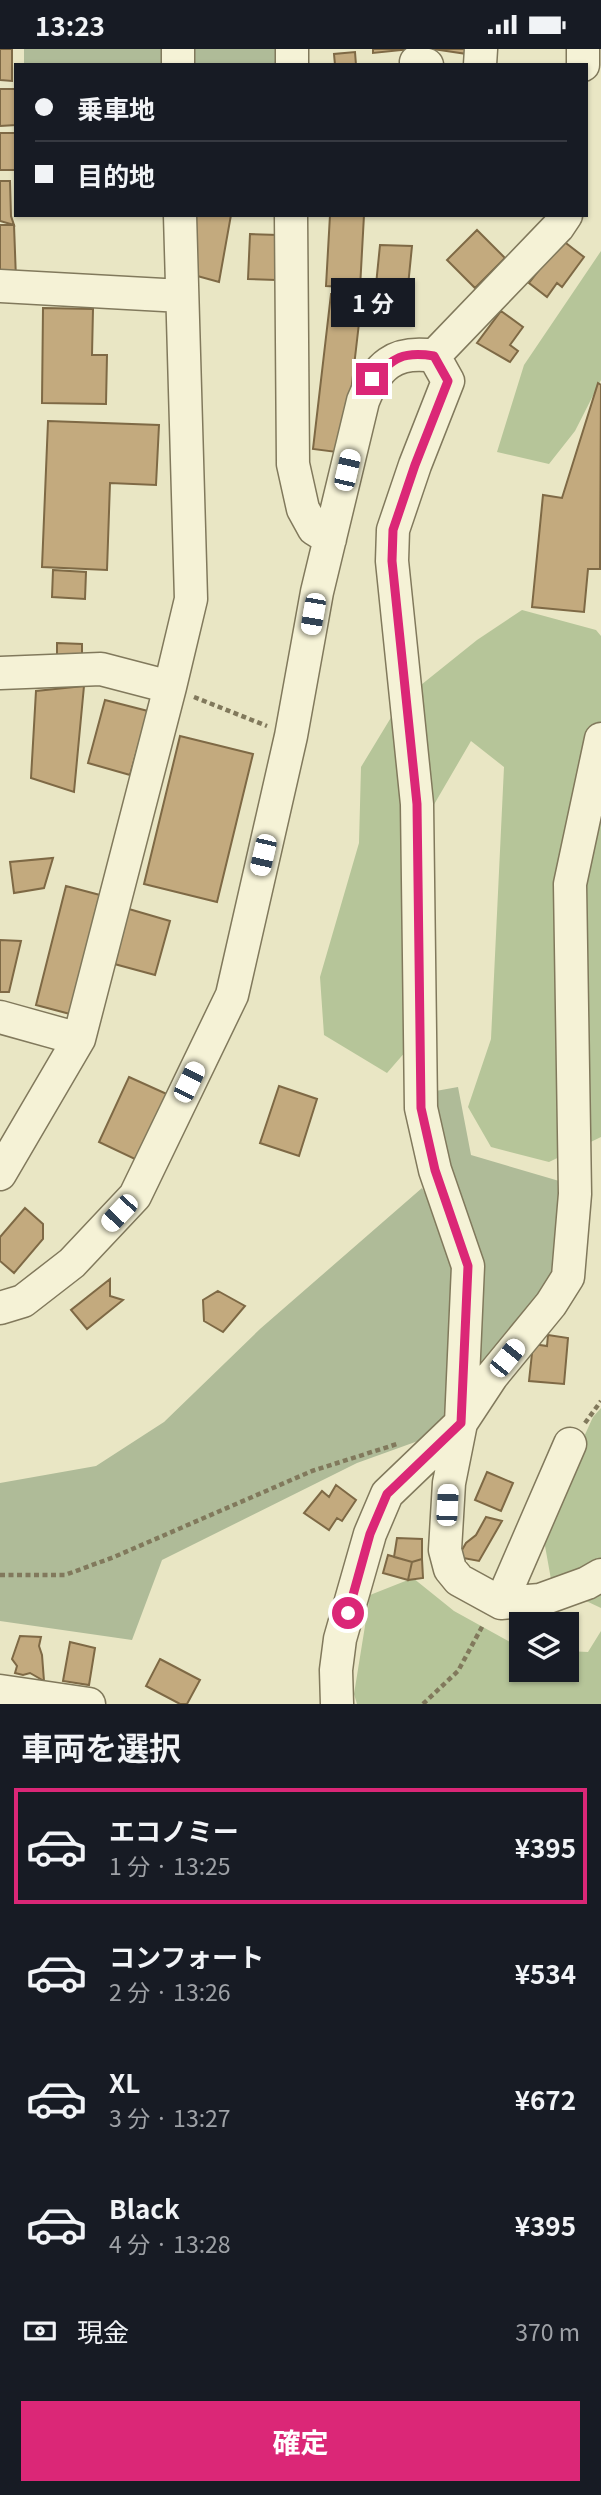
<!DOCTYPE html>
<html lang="ja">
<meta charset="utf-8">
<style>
:root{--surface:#171b24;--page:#242831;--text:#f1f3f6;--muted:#9ea1a6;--line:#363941;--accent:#db2777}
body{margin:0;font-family:Georgia,"Noto Sans JP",serif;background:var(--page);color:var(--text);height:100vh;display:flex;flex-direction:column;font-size:26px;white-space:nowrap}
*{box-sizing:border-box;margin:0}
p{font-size:23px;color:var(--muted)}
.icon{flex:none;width:38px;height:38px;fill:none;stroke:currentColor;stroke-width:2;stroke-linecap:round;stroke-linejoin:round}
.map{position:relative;height:1655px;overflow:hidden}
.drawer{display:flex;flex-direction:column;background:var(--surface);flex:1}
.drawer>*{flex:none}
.hud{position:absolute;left:14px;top:14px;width:574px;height:154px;border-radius:0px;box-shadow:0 2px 5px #0004;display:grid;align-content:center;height:154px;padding:0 21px;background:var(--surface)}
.controls{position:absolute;left:509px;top:1563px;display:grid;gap:14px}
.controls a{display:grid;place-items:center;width:70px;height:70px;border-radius:0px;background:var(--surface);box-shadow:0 2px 5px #0004;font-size:35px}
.end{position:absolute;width:32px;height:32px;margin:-16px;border:9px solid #db2777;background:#fff;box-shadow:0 0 0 4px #fff}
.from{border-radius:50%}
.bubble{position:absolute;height:49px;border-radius:0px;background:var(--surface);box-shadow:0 2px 5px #0004;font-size:23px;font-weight:700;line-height:49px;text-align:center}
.car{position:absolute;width:21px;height:42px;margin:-21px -10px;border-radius:9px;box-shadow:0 0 5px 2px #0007;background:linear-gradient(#fff 24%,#345 0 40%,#fff 0 76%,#345 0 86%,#fff 0)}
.hud b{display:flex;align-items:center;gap:24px;height:66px;font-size:26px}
.hud b+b{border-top:2px solid var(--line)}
.hud i{width:18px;height:18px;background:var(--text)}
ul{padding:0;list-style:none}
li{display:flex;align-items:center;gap:21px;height:116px;margin:0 14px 10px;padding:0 7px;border:4px solid transparent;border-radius:0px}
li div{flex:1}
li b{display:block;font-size:26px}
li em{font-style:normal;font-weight:700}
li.selected{border-color:var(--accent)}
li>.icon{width:63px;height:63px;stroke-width:1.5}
h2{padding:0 21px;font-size:32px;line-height:84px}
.pay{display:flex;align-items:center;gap:18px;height:77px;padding:0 21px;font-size:26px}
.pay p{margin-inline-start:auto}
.button{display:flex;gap:14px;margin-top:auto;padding:14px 21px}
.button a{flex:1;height:80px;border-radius:0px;background:var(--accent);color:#fff;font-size:28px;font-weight:700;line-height:80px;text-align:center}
.status{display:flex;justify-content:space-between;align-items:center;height:49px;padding:0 35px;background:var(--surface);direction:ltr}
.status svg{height:19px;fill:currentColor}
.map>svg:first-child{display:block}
.green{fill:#b6c599}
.cemetery{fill:#afbb98}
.building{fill:#c3aa7e;stroke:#7e6945;stroke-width:2}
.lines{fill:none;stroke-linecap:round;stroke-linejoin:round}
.minor-casing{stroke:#81795c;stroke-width:35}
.path{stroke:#81795c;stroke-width:4.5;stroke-dasharray:5 3.5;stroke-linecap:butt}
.minor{stroke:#f5f2d6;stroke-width:32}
.route{stroke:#db2777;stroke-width:9}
</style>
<div class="status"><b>13:23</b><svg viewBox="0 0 49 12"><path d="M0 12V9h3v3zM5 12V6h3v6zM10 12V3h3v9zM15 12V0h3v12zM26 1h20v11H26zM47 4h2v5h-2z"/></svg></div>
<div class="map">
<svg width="601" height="1655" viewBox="0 0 601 1655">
<rect width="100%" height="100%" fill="#e9e6c4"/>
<!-- green -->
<path class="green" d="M601 202V331L575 382 549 415 497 403 524 316Z
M522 561 596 581 601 587V1088L549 1113 491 1098 468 1058 491 990 504 718 471 692 432 759 413 994 387 1024 324 986 320 928 359 794 361 718 401 652 477 591Z
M601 1359V1559L552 1536 542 1480 593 1368Z
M413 1529 454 1562 521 1599 522 1620H567V1602L588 1603 601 1582V1655H357L354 1645 370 1546Z"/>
<!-- cemetery -->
<path class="cemetery" d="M24 0H165L166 16H24Z
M185 0H282V16H186Z
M458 1038 471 1106 566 1134 562 1206 523 1272 487 1317 468 1313 453 1130 430 1043Z
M422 1139 449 1187 460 1218 454 1379 357 1414 162 1511 132 1591 0 1572V1434L96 1417 164 1373 260 1280Z"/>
<!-- building -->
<path class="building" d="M0 0H12V32L0 31Z
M373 0H411L373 4Z
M433 0H467V5Z
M355 3 356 16H335L334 5Z
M0 40H16V76L0 77Z
M0 84H16V121H0Z
M0 132H10L11 167 14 176 0 172Z
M196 166H231L219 233 190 225Z
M330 166H364L360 239 326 237Z
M0 176H14L16 230H0Z
M477 181 505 209 475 239 447 211Z
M250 185 278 186 276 231 248 230Z
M562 191 584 208 562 238 557 234 547 248 529 234Z
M380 196 412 197 406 257 374 256Z
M331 245 362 248 344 404 313 400Z
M43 259 93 260 92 306H107L106 355 42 354Z
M501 262 523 278 510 296 518 302 510 313 477 294Z
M598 334 601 336 600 520H588L584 563 532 558 543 446 562 449Z
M48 372 159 376 156 436 110 434 107 521 42 518Z
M53 521 86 523 85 550 52 548Z
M57 594 82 595V613L57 612Z
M84 637 74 743 31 729 36 642Z
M105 651 148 662 130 726 88 714Z
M180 687 253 705 217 853 144 835Z
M53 809 44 839 14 844 10 813Z
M66 837 100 846 70 965 36 956Z
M122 858 170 872 155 926 107 913Z
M0 891 21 892 9 943H0Z
M129 1028 169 1046 139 1112 99 1093Z
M279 1037 317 1050 299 1107 260 1094Z
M25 1159 43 1175V1190L14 1224 0 1212V1188Z
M110 1230V1247L123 1251 87 1280 71 1261Z
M218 1242 245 1257 223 1283 204 1272 203 1251Z
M548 1286 568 1289 564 1335 529 1332 533 1295 547 1297Z
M487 1423 513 1434 501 1462 475 1451Z
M336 1436 356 1451 342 1472 337 1469 329 1481 304 1464 322 1442 329 1448Z
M486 1468 502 1472 479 1512 458 1508 466 1494 476 1486Z
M397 1489 422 1490V1510L412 1513 394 1508Z
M388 1506 412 1513 408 1531 383 1524Z
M422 1510 423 1529 408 1531 412 1513Z
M20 1587 41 1588 39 1597 42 1606 44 1632 30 1624 23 1626 15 1624 17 1617 12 1610Z
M70 1593 95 1599 89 1636 63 1632Z
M160 1610 200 1631 187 1655H180L146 1637Z"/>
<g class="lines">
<defs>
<path id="minor" d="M178 0V16
M583 0V16
M416 13 427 16
M292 16V0
M480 16 481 0
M291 166 293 415 303 460 314 480 330 490
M0 237 182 247
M434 307 558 178 566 166
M0 624 101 620 170 638
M0 968 79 990
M0 1125 79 990 170 638 191 550 180 166
M0 1259 23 1252 72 1214 135 1147 232 946 291 687 317 543 363 352C377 317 394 301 434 307L448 332 415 416 393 481 392 512 417 755 421 1059 435 1121 468 1217 461 1374 449 1434 445 1501 450 1520 459 1531 501 1554 540 1551 587 1534 601 1526
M501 1554 570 1395
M0 1642 89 1655
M337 1655 336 1621 340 1590 370 1485 387 1445 461 1374 492 1327 551 1255 568 1228 575 1145 570 835 601 690"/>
</defs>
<!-- minor casing -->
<use href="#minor" class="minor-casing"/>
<!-- path -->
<path class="path" d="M194 648 267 677
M585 1374 601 1352
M0 1526H65L114 1508 312 1422 397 1395
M423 1655 458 1622 483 1576"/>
<!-- minor -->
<use href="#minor" class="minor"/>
</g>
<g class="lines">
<!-- route -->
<path class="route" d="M348 1564 370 1485 387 1445 461 1374 468 1217 435 1121 421 1059 417 755 392 512 393 481 415 416 448 332 434 307C402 302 394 309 372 330"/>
</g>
</svg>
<div class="controls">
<a><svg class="icon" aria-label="layers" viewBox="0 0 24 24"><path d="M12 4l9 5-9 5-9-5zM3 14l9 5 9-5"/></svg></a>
</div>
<i class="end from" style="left:348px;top:1564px"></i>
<i class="end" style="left:372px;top:330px"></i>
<div class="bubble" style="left:331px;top:229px;width:84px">1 分</div>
<i class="car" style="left:347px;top:421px;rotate:13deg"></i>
<i class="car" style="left:313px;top:565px;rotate:190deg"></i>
<i class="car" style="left:263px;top:806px;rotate:193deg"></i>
<i class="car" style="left:189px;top:1033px;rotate:26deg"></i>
<i class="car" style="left:119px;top:1164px;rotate:223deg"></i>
<i class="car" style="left:507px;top:1309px;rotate:39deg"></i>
<i class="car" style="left:447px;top:1456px;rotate:3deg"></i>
<div class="hud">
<b><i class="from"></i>乗車地</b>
<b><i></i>目的地</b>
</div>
</div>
<section class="drawer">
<h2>車両を選択</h2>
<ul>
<li class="selected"><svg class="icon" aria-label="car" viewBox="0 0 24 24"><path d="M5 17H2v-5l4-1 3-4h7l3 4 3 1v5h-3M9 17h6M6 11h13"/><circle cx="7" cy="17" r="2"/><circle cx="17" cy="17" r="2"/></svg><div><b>エコノミー</b><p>1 分 · 13:25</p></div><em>¥395</em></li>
<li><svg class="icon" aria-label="car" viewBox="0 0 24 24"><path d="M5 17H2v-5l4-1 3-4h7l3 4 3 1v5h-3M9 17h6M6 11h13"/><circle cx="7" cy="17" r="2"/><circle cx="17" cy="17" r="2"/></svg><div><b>コンフォート</b><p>2 分 · 13:26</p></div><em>¥534</em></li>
<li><svg class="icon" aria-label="car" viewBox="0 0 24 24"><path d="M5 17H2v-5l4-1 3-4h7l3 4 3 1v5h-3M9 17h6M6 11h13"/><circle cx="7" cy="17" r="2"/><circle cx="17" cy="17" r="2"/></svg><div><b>XL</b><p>3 分 · 13:27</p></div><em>¥672</em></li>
<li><svg class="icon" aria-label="car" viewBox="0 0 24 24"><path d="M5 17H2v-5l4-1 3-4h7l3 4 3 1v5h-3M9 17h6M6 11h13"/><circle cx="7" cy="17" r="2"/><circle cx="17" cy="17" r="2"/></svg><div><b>Black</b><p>4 分 · 13:28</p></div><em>¥395</em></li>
</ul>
<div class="pay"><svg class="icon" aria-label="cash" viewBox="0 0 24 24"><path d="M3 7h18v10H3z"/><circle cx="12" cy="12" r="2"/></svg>現金<p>370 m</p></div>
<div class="button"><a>確定</a></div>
</section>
